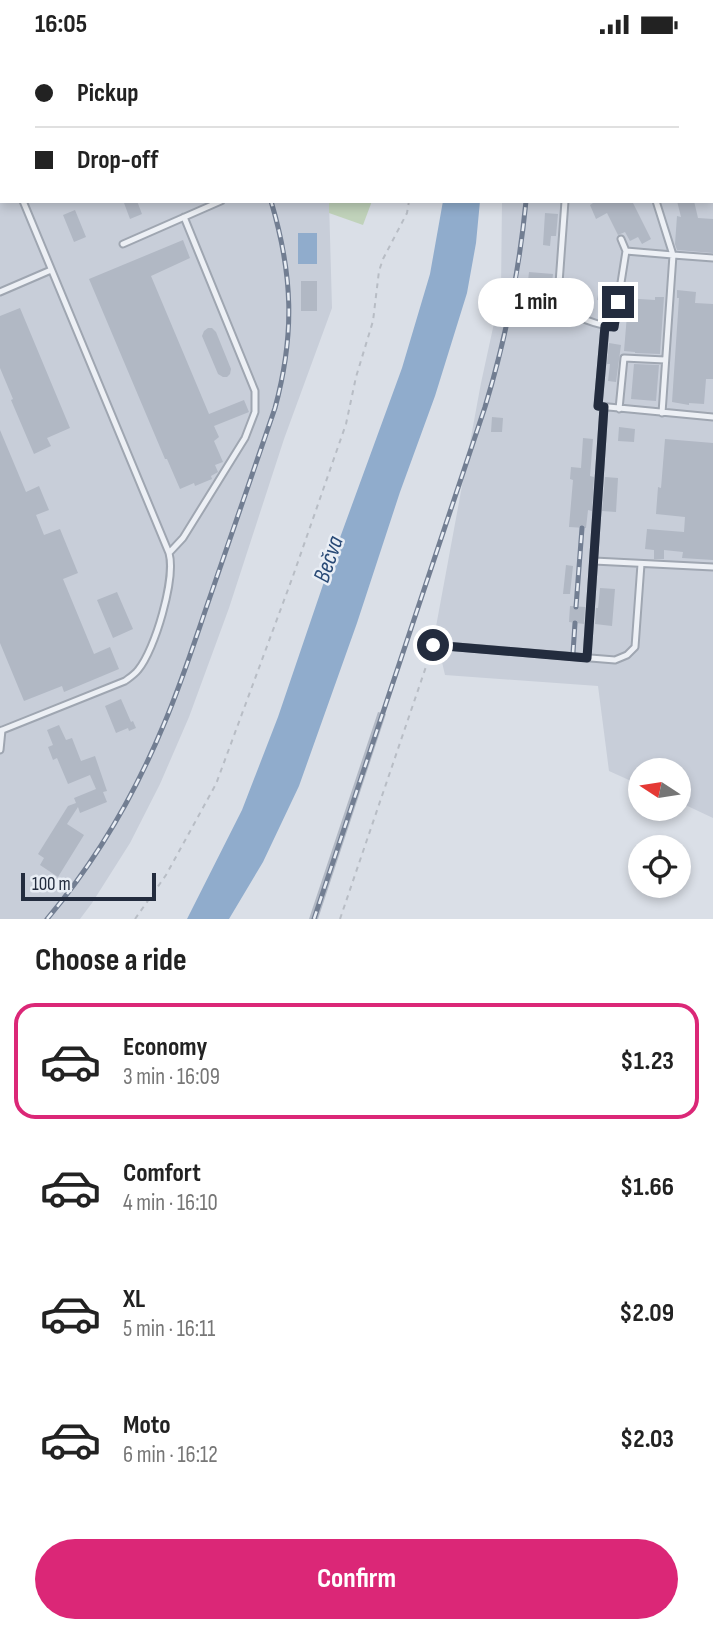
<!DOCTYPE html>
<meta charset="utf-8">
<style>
:root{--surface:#fff;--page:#f2f2f2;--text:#222;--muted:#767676;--line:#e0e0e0;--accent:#db2777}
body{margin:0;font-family:"Sofia Sans Condensed",sans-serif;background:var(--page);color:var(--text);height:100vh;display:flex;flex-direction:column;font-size:26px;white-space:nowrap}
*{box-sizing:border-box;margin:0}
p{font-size:23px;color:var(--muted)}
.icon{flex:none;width:38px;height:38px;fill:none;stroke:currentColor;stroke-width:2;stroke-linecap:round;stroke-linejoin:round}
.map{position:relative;height:870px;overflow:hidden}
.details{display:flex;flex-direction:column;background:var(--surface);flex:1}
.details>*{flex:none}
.guide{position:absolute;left:0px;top:0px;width:714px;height:154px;box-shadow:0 4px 10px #0003;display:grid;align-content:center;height:154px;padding:0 35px;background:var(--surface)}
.needle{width:46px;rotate:282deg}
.buttons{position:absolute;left:628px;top:709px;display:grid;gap:14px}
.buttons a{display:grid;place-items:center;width:63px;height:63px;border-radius:50%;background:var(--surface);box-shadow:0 4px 10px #0003;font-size:35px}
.scale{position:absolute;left:21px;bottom:18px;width:135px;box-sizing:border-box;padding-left:7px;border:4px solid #232c3e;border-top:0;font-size:19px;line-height:24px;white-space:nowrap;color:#232c3e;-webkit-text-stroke:5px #e9eef5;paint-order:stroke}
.end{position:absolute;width:32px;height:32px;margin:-16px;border:9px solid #232c3e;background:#fff;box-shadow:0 0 0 4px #fff}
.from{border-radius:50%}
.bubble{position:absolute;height:49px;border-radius:24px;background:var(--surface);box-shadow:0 4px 10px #0003;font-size:23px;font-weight:700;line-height:49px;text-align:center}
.guide b{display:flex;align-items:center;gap:24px;height:66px;font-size:26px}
.guide b+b{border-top:2px solid var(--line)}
.guide i{width:18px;height:18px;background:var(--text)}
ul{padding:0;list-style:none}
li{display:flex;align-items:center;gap:21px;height:116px;margin:0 14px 10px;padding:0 21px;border:4px solid transparent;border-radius:21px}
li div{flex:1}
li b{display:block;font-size:26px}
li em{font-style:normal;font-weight:700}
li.active{border-color:var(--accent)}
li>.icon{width:63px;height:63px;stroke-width:1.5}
h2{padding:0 35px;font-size:32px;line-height:84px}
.cta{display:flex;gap:14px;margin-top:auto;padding:14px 35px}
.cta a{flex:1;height:80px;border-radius:42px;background:var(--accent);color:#fff;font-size:28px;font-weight:700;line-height:80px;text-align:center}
.status{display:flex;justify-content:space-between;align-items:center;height:49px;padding:0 35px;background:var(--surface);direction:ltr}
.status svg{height:19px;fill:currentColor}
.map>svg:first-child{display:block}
.built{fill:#c8ced9}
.green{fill:#c0d2ba}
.water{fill:#90accc}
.building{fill:#b1b8c4}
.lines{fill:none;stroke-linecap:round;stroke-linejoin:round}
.lane-casing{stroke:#9fa6b1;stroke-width:9}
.path{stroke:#b8bdc5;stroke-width:2;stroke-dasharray:5 5;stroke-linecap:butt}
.lane{stroke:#edf0f5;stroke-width:5}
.rail-casing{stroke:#727e92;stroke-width:5}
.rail{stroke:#e9eef5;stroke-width:2.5;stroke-dasharray:8;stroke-linecap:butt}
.route{stroke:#232c3e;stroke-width:9}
.labels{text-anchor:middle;stroke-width:5;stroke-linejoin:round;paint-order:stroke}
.water-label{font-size:24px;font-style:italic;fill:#294a76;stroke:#e9eef5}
</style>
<div class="status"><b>16:05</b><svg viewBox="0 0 49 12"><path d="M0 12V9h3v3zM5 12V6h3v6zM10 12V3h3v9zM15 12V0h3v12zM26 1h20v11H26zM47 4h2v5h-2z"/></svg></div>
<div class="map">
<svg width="713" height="870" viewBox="0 0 713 870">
<rect width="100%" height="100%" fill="#dadfe7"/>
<!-- built -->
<path class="built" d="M0 0H309L310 2H2V152H329L332 259 284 390 229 559 189 668 160 735 130 794 92 854 80 870H0Z
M497 0H713V769L679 753V721H640V736L609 722 598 637 445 626 435 583 481 334 501 242 502 152H712V2H497Z"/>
<!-- green -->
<path class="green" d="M329 152H372L363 176 329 164Z"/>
<!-- water -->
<path class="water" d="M443 152H480L476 194 467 244 435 347 400 443 357 574 299 737 263 813 229 870H187L242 761 278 668 326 527 402 319 430 225Z
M298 184H317V215H298Z"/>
<!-- building -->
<path class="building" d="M128 152H137L142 165 130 170 124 154Z
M596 152H632L651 190 642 195 638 188 630 192 625 183 618 186 607 164 596 170 590 156Z
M677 152H694L698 169 713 170V204L677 201 675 195 677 167 681 168Z
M75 161 86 188 74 193 63 166Z
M545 164 558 165 556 187H551L550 197 543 196Z
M183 191 190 209 151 227 209 365 244 351 249 363 214 377 219 388 214 392 223 413 215 416 218 423 211 427 212 430 195 437 194 434 180 440 167 410H165L89 230Z
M529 223 553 225 552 234 528 232Z
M301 232H317V262H301Z
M600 234 609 236 606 253 597 251Z
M677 241 696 243 695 254 713 255V330H706L704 355 689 354V356L672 353 679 249H677Z
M655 248H664L660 305 635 304V303L624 302 627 266H621L624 249 655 251Z
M20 259 70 379 47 389 51 397 34 405 11 351 13 350 0 319V267Z
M208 279H212L216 283 231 320 230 325 227 328H223L218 325 202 287 204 282Z
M609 294 621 296 616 333 608 332 610 315H607Z
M634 315 659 316 656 352 631 350Z
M492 368 503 369 502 383H491Z
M619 378 635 380 634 393 618 392Z
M0 381 26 443 39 437 49 461 36 466 44 486 60 480 78 524 63 530 94 605 110 598 119 620 64 643 62 637 24 652 0 594Z
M583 389 593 390 590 427 594 428 592 462 588 461 586 479 569 478 573 431 570 430 571 418 581 419Z
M665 390 713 394V511L682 509 683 503 664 501V510H654V501L645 500 647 480 684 483 685 468 656 465 658 438 661 439Z
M605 428 618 429 616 463 602 462Z
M566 516 573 517 570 545H563Z
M600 539 615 540 612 577 595 575 596 559H598Z
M117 543 133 580 113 589 97 551Z
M570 557 585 558 584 575 569 573Z
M121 650 131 673 133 672 136 679 129 682 128 679 116 684 105 657Z
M378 663 386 665 318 870H309Z
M59 676 66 691 72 689 81 712 95 707 107 742 103 743 107 753 80 764 78 758 67 775 84 786 58 828 40 816 44 809 38 805 68 757 76 754 74 749 96 740 90 726 68 735 57 709 53 711 48 698 53 696 47 681Z"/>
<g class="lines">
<defs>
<path id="lane" d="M196 0 197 2
M345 0V2
M604 0 605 2
M664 0 665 2
M640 2 644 0
M712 10H713
M712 53H713
M712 74H713
M0 97 2 101
M712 97 713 96
M565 152 558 248C569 267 592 275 614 278L626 202
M656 152 673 206 713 209
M621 190 626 202 673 206 662 364
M123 195 221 152
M0 243 51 221
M605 277 598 357 713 368
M619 360 624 309 665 311
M169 504 183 489 245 389 255 363V342L184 168
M594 512 713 518
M433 596 615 611 627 606 635 598 641 515
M587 609 604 358
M0 682 125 632C129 629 134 626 138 621 155 601 176 529 169 504L23 152
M0 701 2 681"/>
</defs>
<!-- lane casing -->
<use href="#lane" class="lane-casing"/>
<!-- path -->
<path class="path" d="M367 0 368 2
M135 870 166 826 216 735 293 527 346 375 356 328 373 272 379 222 383 210 407 164 409 152
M340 870 431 603"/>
<!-- lane -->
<use href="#lane" class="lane"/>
<defs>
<path id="rail" d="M524 0V2
M237 2V0
M576 558 582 479
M573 604 575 574
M47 870C96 812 135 745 164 675 182 633 196 588 211 545 232 483 254 421 275 359 295 285 293 226 271 152
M314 870 485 358C506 289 519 224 526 152"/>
</defs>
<!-- rail casing -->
<use href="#rail" class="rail-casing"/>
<!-- rail -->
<use href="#rail" class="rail"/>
</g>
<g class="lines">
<!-- route -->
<path class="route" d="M433 596 587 609 604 358 598 357 605 277 614 278 618 253"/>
</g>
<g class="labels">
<!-- water labels -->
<g class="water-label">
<text transform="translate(328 510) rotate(-71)" y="8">Bečva</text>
</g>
</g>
</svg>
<div class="buttons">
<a><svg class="needle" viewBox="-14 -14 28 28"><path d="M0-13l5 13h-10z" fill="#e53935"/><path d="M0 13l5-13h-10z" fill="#767676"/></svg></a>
<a><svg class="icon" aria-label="locate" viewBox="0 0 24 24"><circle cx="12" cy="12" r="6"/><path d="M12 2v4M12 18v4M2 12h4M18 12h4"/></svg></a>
</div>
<div class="scale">100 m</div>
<i class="end from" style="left:433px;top:596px"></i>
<i class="end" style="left:618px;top:253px"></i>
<div class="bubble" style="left:478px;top:229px;width:116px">1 min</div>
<div class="guide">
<b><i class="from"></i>Pickup</b>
<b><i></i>Drop-off</b>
</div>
</div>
<section class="details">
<h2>Choose a ride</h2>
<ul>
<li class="active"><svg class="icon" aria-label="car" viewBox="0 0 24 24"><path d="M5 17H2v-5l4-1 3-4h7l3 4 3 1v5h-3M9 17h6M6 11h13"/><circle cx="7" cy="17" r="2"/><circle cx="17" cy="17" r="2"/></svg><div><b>Economy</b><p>3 min · 16:09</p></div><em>$1.23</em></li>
<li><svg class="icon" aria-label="car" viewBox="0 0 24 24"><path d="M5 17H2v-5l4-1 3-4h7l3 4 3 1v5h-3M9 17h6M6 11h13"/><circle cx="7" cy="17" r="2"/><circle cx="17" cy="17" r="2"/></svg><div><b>Comfort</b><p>4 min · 16:10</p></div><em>$1.66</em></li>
<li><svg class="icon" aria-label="car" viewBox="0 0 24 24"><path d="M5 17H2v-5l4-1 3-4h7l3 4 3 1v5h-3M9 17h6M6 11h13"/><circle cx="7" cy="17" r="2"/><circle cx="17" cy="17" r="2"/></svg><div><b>XL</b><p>5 min · 16:11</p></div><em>$2.09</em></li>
<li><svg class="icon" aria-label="car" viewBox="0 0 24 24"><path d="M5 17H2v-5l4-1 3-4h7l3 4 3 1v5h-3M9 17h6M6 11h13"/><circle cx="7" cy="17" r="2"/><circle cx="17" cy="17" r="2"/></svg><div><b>Moto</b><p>6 min · 16:12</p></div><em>$2.03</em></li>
</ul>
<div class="cta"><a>Confirm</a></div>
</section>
